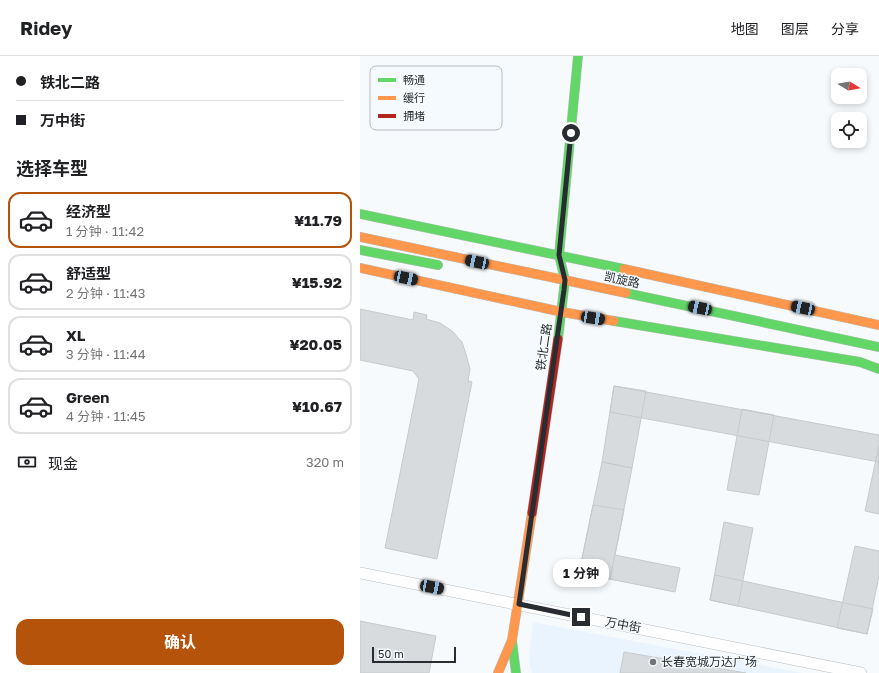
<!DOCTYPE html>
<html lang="zh">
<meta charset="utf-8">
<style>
:root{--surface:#fff;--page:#f6f6f6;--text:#202124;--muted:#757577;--line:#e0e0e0;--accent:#b45309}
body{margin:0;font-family:"Golos Text","Noto Sans SC",sans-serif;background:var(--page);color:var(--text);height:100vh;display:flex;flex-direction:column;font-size:15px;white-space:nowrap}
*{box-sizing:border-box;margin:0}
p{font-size:13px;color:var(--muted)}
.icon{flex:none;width:22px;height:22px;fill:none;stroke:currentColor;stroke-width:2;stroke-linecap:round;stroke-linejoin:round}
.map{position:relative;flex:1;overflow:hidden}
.details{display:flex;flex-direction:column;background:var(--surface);width:360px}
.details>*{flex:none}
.banner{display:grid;align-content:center;height:88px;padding:0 16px;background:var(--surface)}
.needle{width:26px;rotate:101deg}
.fabs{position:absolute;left:471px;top:12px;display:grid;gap:8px}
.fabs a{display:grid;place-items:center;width:36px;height:36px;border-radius:8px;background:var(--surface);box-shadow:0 2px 6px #0003;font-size:20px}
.scale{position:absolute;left:12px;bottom:10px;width:84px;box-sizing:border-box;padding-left:4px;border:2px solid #292d31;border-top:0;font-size:11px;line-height:14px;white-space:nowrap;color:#292d31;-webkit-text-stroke:3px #f5fafe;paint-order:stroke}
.end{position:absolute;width:18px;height:18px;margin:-9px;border:5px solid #292d31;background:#fff;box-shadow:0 0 0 2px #fff}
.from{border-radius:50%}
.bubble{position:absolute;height:28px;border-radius:12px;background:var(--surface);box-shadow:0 2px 6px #0003;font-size:13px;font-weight:700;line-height:28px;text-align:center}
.car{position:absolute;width:12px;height:24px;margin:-12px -6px;border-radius:5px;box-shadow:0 0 3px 1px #0007;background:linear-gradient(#222 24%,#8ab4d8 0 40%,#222 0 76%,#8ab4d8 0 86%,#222 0)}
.banner b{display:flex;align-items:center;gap:14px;height:38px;font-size:15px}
.banner b+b{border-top:1px solid var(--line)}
.banner i{width:10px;height:10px;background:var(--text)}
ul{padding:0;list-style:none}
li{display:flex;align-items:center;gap:12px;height:56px;margin:0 8px 6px;padding:0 8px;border:2px solid var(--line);border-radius:12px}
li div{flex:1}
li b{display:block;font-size:15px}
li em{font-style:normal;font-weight:700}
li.on{border-color:var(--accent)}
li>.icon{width:36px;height:36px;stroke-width:1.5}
h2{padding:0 16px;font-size:18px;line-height:48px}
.pay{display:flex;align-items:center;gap:10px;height:44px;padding:0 16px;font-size:15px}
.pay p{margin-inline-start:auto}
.cta{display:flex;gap:8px;margin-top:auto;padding:8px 16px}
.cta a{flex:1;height:46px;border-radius:12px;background:var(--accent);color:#fff;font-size:16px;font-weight:700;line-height:46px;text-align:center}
header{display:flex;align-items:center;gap:24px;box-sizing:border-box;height:56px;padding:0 20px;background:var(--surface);border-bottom:1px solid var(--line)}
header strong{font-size:19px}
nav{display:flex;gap:22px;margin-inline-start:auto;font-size:14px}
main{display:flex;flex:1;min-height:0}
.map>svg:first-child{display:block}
.built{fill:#e9f4fe}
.building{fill:#d8dbdd;stroke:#c6cacd}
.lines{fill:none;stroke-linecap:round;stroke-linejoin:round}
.street-casing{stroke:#bbbfc1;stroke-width:12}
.fast-casing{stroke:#bbbfc1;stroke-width:10}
.slow-casing{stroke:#bbbfc1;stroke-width:10}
.jam-casing{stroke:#bbbfc1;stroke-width:10}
.street{stroke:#fefeff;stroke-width:11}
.fast{stroke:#63d668;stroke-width:9}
.slow{stroke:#ff974d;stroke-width:9}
.jam{stroke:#b3261e;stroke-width:9}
.route{stroke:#292d31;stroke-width:5}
.poi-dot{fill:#717578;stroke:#f5fafe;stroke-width:1.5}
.labels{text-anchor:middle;stroke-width:3;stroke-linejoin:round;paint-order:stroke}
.street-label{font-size:12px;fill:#292d31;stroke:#f5fafe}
.poi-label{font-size:12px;fill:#292d31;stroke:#f5fafe;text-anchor:start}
.key{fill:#f5fafe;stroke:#b8bcc0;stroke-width:1}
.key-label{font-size:11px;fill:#292d31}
</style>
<header>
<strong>Ridey</strong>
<nav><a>地图</a><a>图层</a><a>分享</a></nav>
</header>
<main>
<section class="details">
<div class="banner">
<b><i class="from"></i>铁北二路</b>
<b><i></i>万中街</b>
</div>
<h2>选择车型</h2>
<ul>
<li class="on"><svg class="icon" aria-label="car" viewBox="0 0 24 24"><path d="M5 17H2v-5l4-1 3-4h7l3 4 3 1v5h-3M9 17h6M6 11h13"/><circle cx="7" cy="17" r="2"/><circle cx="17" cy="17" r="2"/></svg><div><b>经济型</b><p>1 分钟 · 11:42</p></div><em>¥11.79</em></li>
<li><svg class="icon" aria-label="car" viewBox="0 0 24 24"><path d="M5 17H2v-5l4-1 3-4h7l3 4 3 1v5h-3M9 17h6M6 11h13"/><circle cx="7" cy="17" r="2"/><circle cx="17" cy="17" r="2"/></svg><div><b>舒适型</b><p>2 分钟 · 11:43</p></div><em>¥15.92</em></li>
<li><svg class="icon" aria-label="car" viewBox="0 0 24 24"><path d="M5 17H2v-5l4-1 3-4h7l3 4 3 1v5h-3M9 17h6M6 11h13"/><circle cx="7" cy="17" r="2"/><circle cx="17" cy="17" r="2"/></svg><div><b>XL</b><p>3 分钟 · 11:44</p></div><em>¥20.05</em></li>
<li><svg class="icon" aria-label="car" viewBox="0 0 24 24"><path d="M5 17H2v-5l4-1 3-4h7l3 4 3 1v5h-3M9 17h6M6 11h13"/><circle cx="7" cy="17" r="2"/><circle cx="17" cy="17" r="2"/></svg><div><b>Green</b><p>4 分钟 · 11:45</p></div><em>¥10.67</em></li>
</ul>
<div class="pay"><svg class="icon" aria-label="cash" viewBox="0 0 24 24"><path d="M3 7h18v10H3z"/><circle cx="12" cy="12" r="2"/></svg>现金<p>320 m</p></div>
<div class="cta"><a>确认</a></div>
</section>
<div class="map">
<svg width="519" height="617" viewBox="0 0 519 617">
<rect width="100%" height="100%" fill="#f7fafc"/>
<!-- built -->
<path class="built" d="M173 566 442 617H172L169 604Z"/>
<!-- building -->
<path class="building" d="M0 253 53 264 54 256 67 259 66 263 80 267 92 275 102 286 106 298 110 313 108 325 112 326 77 503 25 492 59 323 53 315 0 304Z
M254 330 286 335 272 412 242 406Z
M254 330 519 379V406L250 356Z
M382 353 414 359 399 439 367 434Z
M519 389V458L505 455Z
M242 406 272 412 255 499 320 512 315 536 219 517Z
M233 449 264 454 250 523 219 517Z
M364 466 393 472 378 550 350 544Z
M495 490 519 495V520L507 578 477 572Z
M355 519 513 553 507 578 350 544Z
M0 565 76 580 69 617H0Z
M264 596 386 617H260Z"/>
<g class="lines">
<defs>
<path id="street" d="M0 517 501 617"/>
<path id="fast" d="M0 158 264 213
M0 194 78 209
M266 237 519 291
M254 265 500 306 519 313
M198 283 205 224 199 199 218 0
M152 585 156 617"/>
<path id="slow" d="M0 181 266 237
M0 212 202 256 254 265
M264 213 519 269
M138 617 152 584 172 457"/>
<path id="jam" d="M172 457 198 283"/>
</defs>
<!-- street casing -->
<use href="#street" class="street-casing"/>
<!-- fast casing -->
<use href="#fast" class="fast-casing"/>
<!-- slow casing -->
<use href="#slow" class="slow-casing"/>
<!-- jam casing -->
<use href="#jam" class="jam-casing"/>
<!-- street -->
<use href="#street" class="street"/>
<!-- fast -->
<use href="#fast" class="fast"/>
<!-- slow -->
<use href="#slow" class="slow"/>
<!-- jam -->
<use href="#jam" class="jam"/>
</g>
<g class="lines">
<!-- route -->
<path class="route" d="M211 77 199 199 205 224 204 234 159 548 221 561"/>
</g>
<!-- markers -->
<circle class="poi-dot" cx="293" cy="606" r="4"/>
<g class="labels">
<!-- street labels -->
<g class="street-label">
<text transform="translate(262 224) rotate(12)" y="4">凯旋路</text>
<text transform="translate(184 291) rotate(-82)" y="4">铁北二路</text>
<text transform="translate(263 569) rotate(11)" y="4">万中街</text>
</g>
<!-- poi labels -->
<g class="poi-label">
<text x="301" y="610">长春宽城万达广场</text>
</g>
</g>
<!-- legend -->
<rect x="10" y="10" width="132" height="64" rx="6" class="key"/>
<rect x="18" y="22" width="18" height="4" fill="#63d668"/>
<rect x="18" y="40" width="18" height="4" fill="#ff974d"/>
<rect x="18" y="58" width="18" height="4" fill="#b3261e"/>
<g class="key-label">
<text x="43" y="28">畅通</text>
<text x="43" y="46">缓行</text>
<text x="43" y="64">拥堵</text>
</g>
</svg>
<div class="fabs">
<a><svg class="needle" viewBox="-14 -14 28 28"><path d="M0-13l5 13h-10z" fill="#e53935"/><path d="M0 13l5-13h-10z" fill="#757577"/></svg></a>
<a><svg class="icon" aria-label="locate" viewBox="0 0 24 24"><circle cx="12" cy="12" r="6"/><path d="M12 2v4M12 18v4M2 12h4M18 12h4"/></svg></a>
</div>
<div class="scale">50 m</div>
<i class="end from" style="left:211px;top:77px"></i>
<i class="end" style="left:221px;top:561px"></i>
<div class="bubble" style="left:193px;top:503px;width:56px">1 分钟</div>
<i class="car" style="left:117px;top:206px;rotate:282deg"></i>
<i class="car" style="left:46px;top:222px;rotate:102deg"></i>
<i class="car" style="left:340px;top:252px;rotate:282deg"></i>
<i class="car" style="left:443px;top:252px;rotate:282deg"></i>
<i class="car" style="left:233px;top:262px;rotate:99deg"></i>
<i class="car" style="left:72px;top:531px;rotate:101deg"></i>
</div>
</main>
